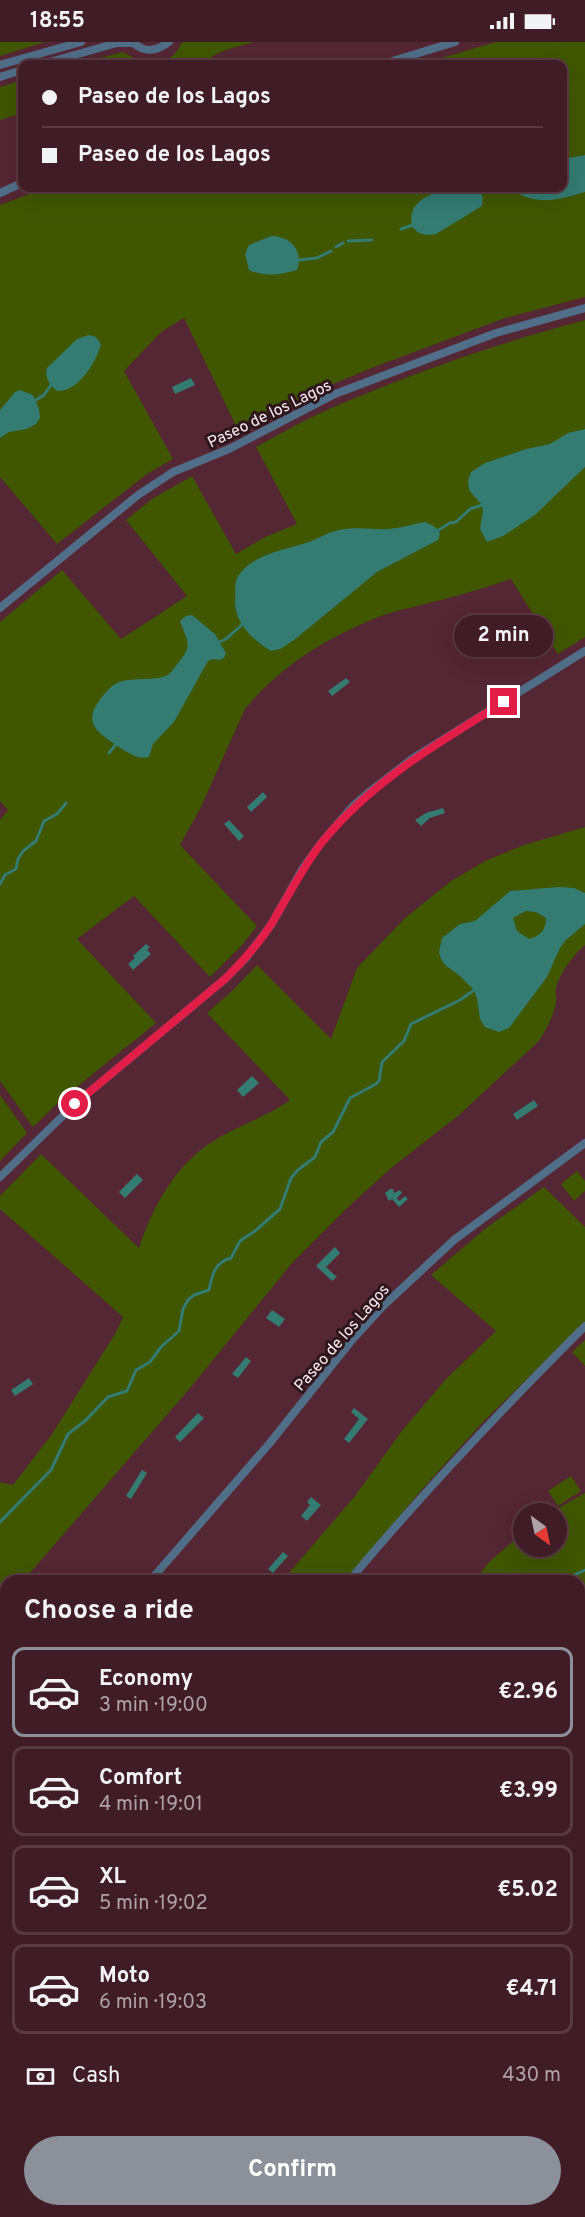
<!DOCTYPE html>
<meta charset="utf-8">
<style>
:root{--surface:#401c26;--page:#4b2932;--text:#f1f3f6;--muted:#aea1a7;--line:#593a43;--accent:#8c9099}
body{margin:0;font-family:Overpass,sans-serif;background:var(--page);color:var(--text);height:100vh;display:flex;flex-direction:column;font-size:22px;white-space:nowrap}
*{box-sizing:border-box;margin:0}
p{font-size:20px;color:var(--muted)}
.icon{flex:none;width:33px;height:33px;fill:none;stroke:currentColor;stroke-width:2;stroke-linecap:round;stroke-linejoin:round}
.map{position:relative;flex:1;overflow:hidden}
.details{position:absolute;left:0px;top:1533px;width:585px;height:642px;display:flex;flex-direction:column;background:var(--surface);border-radius:18px 18px 0 0;box-shadow:0 6px 24px #0002,0 0 0 2px var(--line)}
.details>*{flex:none}
.hud{position:absolute;left:18px;top:18px;width:549px;height:132px;border-radius:12px;box-shadow:0 6px 24px #0002,0 0 0 2px var(--line);display:grid;align-content:center;height:132px;padding:0 24px;background:var(--surface)}
.needle{width:39px;rotate:147deg}
.buttons{position:absolute;left:513px;top:1461px;display:grid;gap:12px}
.buttons a{display:grid;place-items:center;width:54px;height:54px;border-radius:50%;background:var(--surface);box-shadow:0 6px 24px #0002,0 0 0 2px var(--line);font-size:30px}
.end{position:absolute;width:27px;height:27px;margin:-14px;border:8px solid #e11d48;background:#fff;box-shadow:0 0 0 3px #fff}
.from{border-radius:50%}
.bubble{position:absolute;height:42px;border-radius:21px;background:var(--surface);box-shadow:0 6px 24px #0002,0 0 0 2px var(--line);font-size:20px;font-weight:700;line-height:42px;text-align:center}
.hud b{display:flex;align-items:center;gap:21px;height:57px;font-size:22px}
.hud b+b{border-top:2px solid var(--line)}
.hud i{width:15px;height:15px;background:var(--text)}
ul{padding:0;list-style:none}
li{display:flex;align-items:center;gap:18px;height:90px;margin:0 12px 9px;padding:0 12px;border:3px solid var(--line);border-radius:12px}
li div{flex:1}
li b{display:block;font-size:22px}
li em{font-style:normal;font-weight:700}
li.selected{border-color:var(--accent)}
li>.icon{width:54px;height:54px;stroke-width:1.5}
h2{padding:0 24px;font-size:27px;line-height:72px}
.pay{display:flex;align-items:center;gap:15px;height:66px;padding:0 24px;font-size:22px}
.pay p{margin-inline-start:auto}
.primary-button{display:flex;gap:12px;margin-top:auto;padding:12px 24px}
.primary-button a{flex:1;height:69px;border-radius:36px;background:var(--accent);color:#fff;font-size:24px;font-weight:700;line-height:69px;text-align:center}
.status{display:flex;justify-content:space-between;align-items:center;height:42px;padding:0 30px;background:var(--surface);direction:ltr}
.status svg{height:16px;fill:currentColor}
.map>svg:first-child{display:block}
.green{fill:#415600}
.water{fill:#347b72;fill-rule:evenodd}
.lines{fill:none;stroke-linecap:round;stroke-linejoin:round}
.stream{stroke:#347b72;stroke-width:3}
.minor{stroke:#506e88;stroke-width:8}
.route{stroke:#e11d48;stroke-width:8}
.labels{text-anchor:middle;stroke-width:6;stroke-linejoin:round;paint-order:stroke}
.street-label{font-size:16px;fill:#ffebef;stroke:#2d171d}
</style>
<div class="status"><b>18:55</b><svg viewBox="0 0 49 12"><path d="M0 12V9h3v3zM5 12V6h3v6zM10 12V3h3v9zM15 12V0h3v12zM26 1h20v11H26zM47 4h2v5h-2z"/></svg></div>
<div class="map">
<svg width="585" height="2175" viewBox="0 0 585 2175">
<rect width="100%" height="100%" fill="#552633"/>
<!-- green -->
<path class="green" d="M0 0H45L0 14Z
M182 0H254C238 5 215 8 205 22H79L123 10C145 23 170 28 182 0Z
M496 0H585V255L505 276 374 325 309 352 238 388 184 276 161 290 124 329 173 417 147 432 57 502 0 435V163L46 146H562V22H421Z
M22 38V71L0 78V45Z
M585 278V595L558 612 511 537C488 545 465 552 441 558 422 563 402 567 384 573 331 593 281 623 245 667L200 767 180 803 257 884 243 902 210 935 134 854 77 897 156 981 63 1056 33 1085 0 1039V778L8 768 0 759V580L62 528 121 597 187 554 126 478 152 457 192 434 236 512 265 495 297 482 256 405C280 392 304 378 329 367 412 331 498 301 585 278Z
M585 785V903C573 914 560 930 556 946 555 951 557 956 556 960 554 973 546 988 539 999L459 1073 390 1127 345 1168 293 1220 191 1345 23 1539H6V1558L0 1565V1440L13 1443 52 1392 115 1292 123 1275 0 1167V1154L41 1112 139 1206C152 1166 175 1123 212 1100 237 1084 265 1076 290 1058L207 971 232 949 257 923 331 997 357 926 405 876 451 839 487 818 524 803Z
M0 1053 27 1091 0 1119Z
M577 1129 585 1139V1149L574 1159 561 1142Z
M544 1145 585 1185V1280L483 1380 418 1452 346 1539H282L355 1454 401 1390 446 1337 496 1289 431 1233 486 1186Z
M585 1298V1324L572 1310Z
M571 1434 581 1449 558 1464 548 1449Z
M585 1451V1611L579 1615V1539H474L490 1519 523 1491 524 1504H556V1472L550 1471Z
M0 2078 6 2079V2169H139L137 2175H0Z"/>
<!-- water -->
<path class="water" d="M585 113V150C558 158 534 165 510 146H562L563 117Z
M448 146H477L483 155 482 164 436 192C426 194 418 193 412 184 407 159 429 153 448 146Z
M271 194C290 194 304 208 297 228 281 233 263 235 249 228L245 212 249 203Z
M89 293 96 295 101 302C96 320 79 350 57 349 50 344 44 335 47 326L77 297Z
M191 336 195 343 175 352 172 345Z
M20 348 33 353 39 367 40 376 36 382 27 387 9 390 0 396V368L15 350Z
M585 387V425L535 473 503 494 487 500 480 487 483 468 481 462 469 448 468 438 471 430 485 421 526 407 550 402 568 391Z
M425 480C432 483 437 485 440 492L438 498 377 530 294 598 280 607 271 609C253 598 235 582 235 559 236 553 234 542 237 536 251 512 285 508 309 500 319 496 329 490 339 488 356 484 372 488 389 487 401 486 413 482 425 480Z
M192 573 215 592 226 611 224 616 220 618 213 617 208 619 174 680 153 702 149 715C139 718 128 711 119 705 100 692 82 683 99 659 105 651 110 644 119 640 133 635 156 639 165 634 170 633 172 628 175 625 193 603 189 604 180 579L186 574Z
M346 636 350 640 332 654 328 649Z
M263 750 267 755 251 770 247 765Z
M443 766 445 771 430 776 421 784 415 778 426 771Z
M229 778 244 794 239 799 224 782Z
M559 845 574 846 585 851V882L566 898 560 906 547 935 509 986 499 990 485 985 480 977 477 957 474 948 460 934 445 923 441 917 439 910 442 896 460 882 475 879 510 849ZM526 869 536 870 546 876C546 888 540 894 529 897L517 889 513 876Z
M146 902 150 905 147 908 151 912 133 928 128 922 135 916 133 914Z
M252 1034 259 1041 243 1055 237 1048Z
M534 1058 538 1064 517 1078 513 1072Z
M137 1132 143 1138 125 1156 119 1150Z
M390 1147H393L394 1151 400 1148 402 1151 397 1156 399 1159 405 1154 408 1157 399 1165 392 1157 389 1159 385 1151Z
M335 1205 340 1211 326 1225 337 1235 332 1239 316 1224Z
M272 1268 285 1277 279 1285 266 1276Z
M246 1315 251 1319 238 1336 232 1332Z
M29 1336 33 1342 15 1354 11 1348Z
M354 1366 368 1377 349 1401 344 1397 359 1377 351 1370Z
M198 1371 204 1376 180 1400 175 1395Z
M142 1428 147 1431 131 1457 126 1454Z
M311 1455 321 1463 307 1479 301 1474 310 1463 307 1460Z
M283 1510 288 1514 273 1531 268 1527Z"/>
<g class="lines">
<!-- stream -->
<path class="stream" d="M401 187 413 183
M348 199 372 198
M336 205 343 201
M299 218 317 216 331 209
M36 358 44 353 51 343
M437 489 450 481 456 480 470 467 485 462
M217 601 226 597 244 581
M109 711 117 701
M0 842 5 833 16 827 18 817 23 809 36 799 44 779 57 772 66 761
M0 1480 51 1428 68 1392 86 1378 108 1355 127 1349 136 1328 150 1320 161 1305 179 1289 183 1267 188 1258 194 1253 209 1248C212 1233 215 1220 231 1216L240 1199 255 1189 280 1167 291 1136 298 1128 315 1115 321 1100 333 1090 350 1056 376 1042 379 1039 382 1020 404 999 411 982 460 958 477 946
M569 1539 572 1534 585 1528
M0 1847 6 1848"/>
<!-- minor -->
<path class="minor" d="M132 0C145 11 155 10 169 0
M43 22 117 1H133
M383 22 455 0
M0 23 81 0
M0 35 22 28
M0 151 22 141
M0 566 138 453 173 430 229 407 335 352 496 291 585 266
M0 1135 75 1062 225 937 245 917 271 883 303 826 321 801 352 765 368 751 412 717 585 609
M150 1539 269 1402 352 1298 382 1265 454 1198 585 1101
M349 1539C423 1450 503 1366 585 1284
M0 1712 6 1705
M0 1738H6
M579 1747 585 1742
M0 1927 6 1928
M0 2066 6 2068
M579 2070 585 2066
M199 2175 200 2169
M409 2175 419 2169"/>
</g>
<g class="lines">
<!-- route -->
<path class="route" d="M75 1062 225 937C242 920 259 902 272 881 289 853 303 824 323 799 373 738 438 701 504 660"/>
</g>
<g class="labels">
<!-- street labels -->
<g class="street-label">
<text transform="translate(269 371) rotate(-26)" y="6">Paseo de los Lagos</text>
<text transform="translate(341 1295) rotate(-49)" y="6">Paseo de los Lagos</text>
</g>
</g>
</svg>
<div class="buttons">
<a><svg class="needle" viewBox="-14 -14 28 28"><path d="M0-13l5 13h-10z" fill="#e53935"/><path d="M0 13l5-13h-10z" fill="#aea1a7"/></svg></a>
</div>
<i class="end from" style="left:75px;top:1062px"></i>
<i class="end" style="left:504px;top:660px"></i>
<div class="bubble" style="left:454px;top:573px;width:99px">2 min</div>
<div class="hud">
<b><i class="from"></i>Paseo de los Lagos</b>
<b><i></i>Paseo de los Lagos</b>
</div>
<section class="details">
<h2>Choose a ride</h2>
<ul>
<li class="selected"><svg class="icon" aria-label="car" viewBox="0 0 24 24"><path d="M5 17H2v-5l4-1 3-4h7l3 4 3 1v5h-3M9 17h6M6 11h13"/><circle cx="7" cy="17" r="2"/><circle cx="17" cy="17" r="2"/></svg><div><b>Economy</b><p>3 min · 19:00</p></div><em>€2.96</em></li>
<li><svg class="icon" aria-label="car" viewBox="0 0 24 24"><path d="M5 17H2v-5l4-1 3-4h7l3 4 3 1v5h-3M9 17h6M6 11h13"/><circle cx="7" cy="17" r="2"/><circle cx="17" cy="17" r="2"/></svg><div><b>Comfort</b><p>4 min · 19:01</p></div><em>€3.99</em></li>
<li><svg class="icon" aria-label="car" viewBox="0 0 24 24"><path d="M5 17H2v-5l4-1 3-4h7l3 4 3 1v5h-3M9 17h6M6 11h13"/><circle cx="7" cy="17" r="2"/><circle cx="17" cy="17" r="2"/></svg><div><b>XL</b><p>5 min · 19:02</p></div><em>€5.02</em></li>
<li><svg class="icon" aria-label="car" viewBox="0 0 24 24"><path d="M5 17H2v-5l4-1 3-4h7l3 4 3 1v5h-3M9 17h6M6 11h13"/><circle cx="7" cy="17" r="2"/><circle cx="17" cy="17" r="2"/></svg><div><b>Moto</b><p>6 min · 19:03</p></div><em>€4.71</em></li>
</ul>
<div class="pay"><svg class="icon" aria-label="cash" viewBox="0 0 24 24"><path d="M3 7h18v10H3z"/><circle cx="12" cy="12" r="2"/></svg>Cash<p>430 m</p></div>
<div class="primary-button"><a>Confirm</a></div>
</section>
</div>
